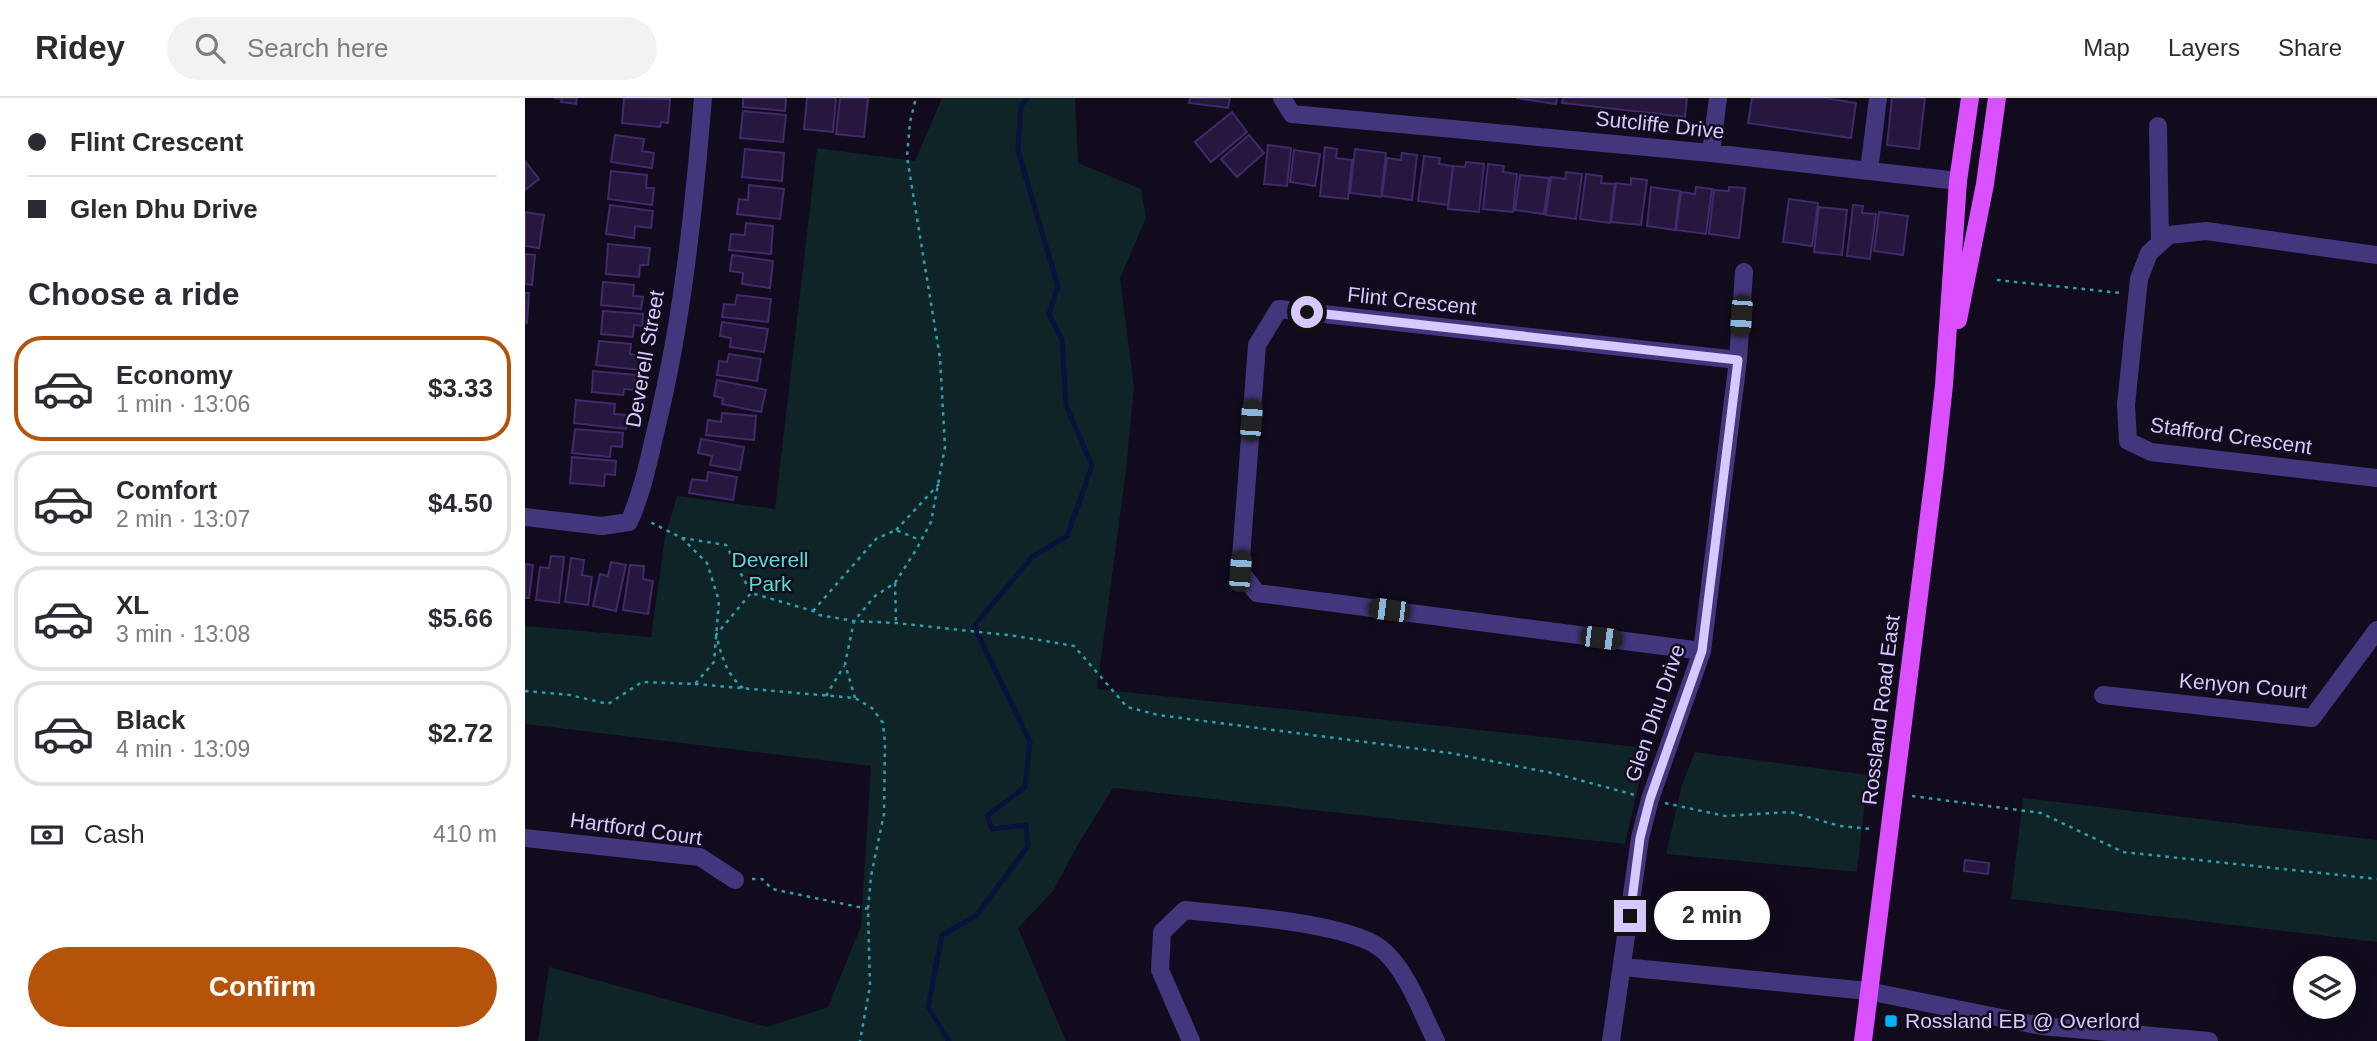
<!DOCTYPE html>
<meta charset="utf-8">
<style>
:root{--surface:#fff;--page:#f2f2f3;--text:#2b2b33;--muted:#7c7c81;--line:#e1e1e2;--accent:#b45309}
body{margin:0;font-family:Arial,sans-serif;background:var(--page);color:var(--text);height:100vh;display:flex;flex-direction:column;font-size:26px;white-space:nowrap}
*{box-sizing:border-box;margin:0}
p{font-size:23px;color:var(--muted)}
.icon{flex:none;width:38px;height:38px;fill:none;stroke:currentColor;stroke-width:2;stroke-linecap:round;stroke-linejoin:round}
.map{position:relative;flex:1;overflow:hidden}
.details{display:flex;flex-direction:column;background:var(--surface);width:525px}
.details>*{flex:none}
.banner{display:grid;align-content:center;height:154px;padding:0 28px;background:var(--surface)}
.buttons{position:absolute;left:1768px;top:858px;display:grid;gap:14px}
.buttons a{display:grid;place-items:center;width:63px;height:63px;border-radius:50%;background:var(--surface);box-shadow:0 4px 18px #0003;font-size:35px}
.end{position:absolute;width:32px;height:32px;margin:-16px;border:9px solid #d7c8ff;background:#111;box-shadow:0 0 0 4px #111}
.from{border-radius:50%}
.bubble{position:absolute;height:49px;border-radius:24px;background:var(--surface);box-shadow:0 4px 18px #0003;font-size:23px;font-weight:600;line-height:49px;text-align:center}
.car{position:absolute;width:21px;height:42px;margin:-21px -10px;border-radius:9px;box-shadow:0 0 5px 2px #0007;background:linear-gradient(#222 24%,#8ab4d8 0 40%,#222 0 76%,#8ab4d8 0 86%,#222 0)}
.banner b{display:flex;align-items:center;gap:24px;height:66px;font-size:26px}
.banner b+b{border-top:2px solid var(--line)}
.banner i{width:18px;height:18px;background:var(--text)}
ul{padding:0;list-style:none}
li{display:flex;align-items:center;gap:21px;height:105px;margin:0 14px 10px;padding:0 14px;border:4px solid var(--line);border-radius:28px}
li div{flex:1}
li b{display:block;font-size:26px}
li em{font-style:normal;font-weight:600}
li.on{border-color:var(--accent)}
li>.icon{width:63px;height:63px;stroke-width:1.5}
h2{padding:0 28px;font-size:32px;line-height:84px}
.pay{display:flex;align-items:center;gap:18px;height:77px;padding:0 28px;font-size:26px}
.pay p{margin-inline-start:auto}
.button{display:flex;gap:14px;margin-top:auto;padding:14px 28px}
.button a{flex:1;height:80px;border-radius:42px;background:var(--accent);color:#fff;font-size:28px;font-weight:600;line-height:80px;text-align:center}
header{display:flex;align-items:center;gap:42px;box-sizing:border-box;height:98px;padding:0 35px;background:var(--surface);border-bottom:2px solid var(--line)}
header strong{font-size:33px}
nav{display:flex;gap:38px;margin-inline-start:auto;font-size:24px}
.search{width:490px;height:63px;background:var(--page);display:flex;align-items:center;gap:18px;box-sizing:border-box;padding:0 24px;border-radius:38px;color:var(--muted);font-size:26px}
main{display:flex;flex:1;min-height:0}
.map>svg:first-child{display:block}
.green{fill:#0e2427}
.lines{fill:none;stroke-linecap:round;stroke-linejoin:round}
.stream{stroke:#08123a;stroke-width:5}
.building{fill:#26173e;stroke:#41296b;stroke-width:2}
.path{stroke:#2ba1af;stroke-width:2.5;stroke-dasharray:3.5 5;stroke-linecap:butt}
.minor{stroke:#44367d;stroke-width:18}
.major{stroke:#da4fff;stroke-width:18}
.route{stroke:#d7c8ff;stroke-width:9}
.poi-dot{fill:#00b2f3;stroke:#110b1d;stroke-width:2.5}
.labels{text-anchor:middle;stroke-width:5;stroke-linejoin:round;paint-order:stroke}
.street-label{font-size:21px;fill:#d7c8ff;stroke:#110b1d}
.park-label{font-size:21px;fill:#53dfd3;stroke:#110b1d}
.poi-label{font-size:21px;fill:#d7c8ff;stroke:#110b1d;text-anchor:start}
</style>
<header>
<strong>Ridey</strong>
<div class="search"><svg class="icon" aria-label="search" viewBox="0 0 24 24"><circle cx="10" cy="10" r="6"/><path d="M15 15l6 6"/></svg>Search here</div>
<nav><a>Map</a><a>Layers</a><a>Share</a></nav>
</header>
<main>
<section class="details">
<div class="banner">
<b><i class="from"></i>Flint Crescent</b>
<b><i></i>Glen Dhu Drive</b>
</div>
<h2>Choose a ride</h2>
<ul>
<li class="on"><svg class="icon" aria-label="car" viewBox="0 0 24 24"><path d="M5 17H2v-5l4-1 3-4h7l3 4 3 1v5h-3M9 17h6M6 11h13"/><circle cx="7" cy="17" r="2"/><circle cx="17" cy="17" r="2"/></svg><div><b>Economy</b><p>1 min · 13:06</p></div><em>$3.33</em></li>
<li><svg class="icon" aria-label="car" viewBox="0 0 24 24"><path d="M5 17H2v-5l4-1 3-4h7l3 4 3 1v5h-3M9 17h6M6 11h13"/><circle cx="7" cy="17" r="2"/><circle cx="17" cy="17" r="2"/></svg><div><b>Comfort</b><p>2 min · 13:07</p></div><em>$4.50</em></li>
<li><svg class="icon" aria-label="car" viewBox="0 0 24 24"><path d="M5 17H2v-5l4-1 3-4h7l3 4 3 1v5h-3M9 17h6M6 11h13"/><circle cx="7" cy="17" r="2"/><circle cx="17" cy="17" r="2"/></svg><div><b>XL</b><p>3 min · 13:08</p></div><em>$5.66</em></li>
<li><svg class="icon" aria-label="car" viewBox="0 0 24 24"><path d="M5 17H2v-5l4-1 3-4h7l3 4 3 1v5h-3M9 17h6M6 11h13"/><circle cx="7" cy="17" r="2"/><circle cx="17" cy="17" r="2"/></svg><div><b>Black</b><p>4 min · 13:09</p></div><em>$2.72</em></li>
</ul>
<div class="pay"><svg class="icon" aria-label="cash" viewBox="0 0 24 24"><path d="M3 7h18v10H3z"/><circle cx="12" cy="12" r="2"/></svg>Cash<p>410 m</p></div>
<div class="button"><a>Confirm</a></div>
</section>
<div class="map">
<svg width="1852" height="943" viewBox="0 0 1852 943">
<rect width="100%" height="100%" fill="#110b1d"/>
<!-- green -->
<path class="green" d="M417 0H550L553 65 616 91 621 120 595 180 609 289 601 372 572 591 1122 650 1100 746 588 690 551 750 528 793 493 830 541 943H13L24 869 242 929 303 909 336 828 346 668 0 626V528L126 539 140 439 152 398 250 411 292 50 390 63Z
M1170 654 1343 677 1332 774 1141 756 1157 687Z
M1498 700 1852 742V844L1486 801Z"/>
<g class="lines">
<!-- stream -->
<path class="stream" d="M424 943 403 909 417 837 451 818 503 748 501 727 467 731 462 718 500 689 505 644 449 528 507 459 542 438 567 368 541 307 537 242 524 216 533 189 493 52 496 8 502 0"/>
</g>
<!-- building -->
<path class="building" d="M29 0H52L51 6 36 4 37 1Z
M99 0 145 1 143 25 136 24 135 29 97 25Z
M218 0H261L260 13 218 9Z
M282 0H311L308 34 279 31Z
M315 0H343L339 39 311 36Z
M665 0H705L703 10 664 5Z
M991 0H1032L1031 6Z
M1038 0H1162L1160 19 1037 5Z
M1227 0H1300L1331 5 1326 40 1223 25Z
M1367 0H1400L1394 51 1362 47Z
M218 13 261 17 258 44 215 40Z
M707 14 722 34 686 64 670 44Z
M90 37 119 41 117 53 129 55 127 70 86 64Z
M724 37 739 55 712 79 696 61Z
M743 47 766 50 762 88 739 86Z
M800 49 812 51 811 60 827 62 823 101 795 98Z
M220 51 259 55 257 83 217 79Z
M830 51 861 55 856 99 825 95Z
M769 52 795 56 790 88 765 84Z
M877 55 892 57 887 102 857 98 862 60 876 62Z
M899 58 915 60 914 66 928 68 923 107 893 103Z
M0 63 14 81 0 92Z
M941 64 959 66 954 114 923 111 928 68 940 69Z
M963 66 979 68 978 74 992 76 988 114 958 111Z
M86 73 122 77 121 90H129L127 107 83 101Z
M1041 74 1057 76 1051 121 1021 117 1026 79 1040 81Z
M1061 76 1077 78 1076 85 1090 86 1085 125 1055 121Z
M995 77 1024 80 1019 116 990 112Z
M1106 80 1122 82 1116 127 1086 124 1091 85 1106 87Z
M224 87 259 91 255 121 212 116 214 101 223 102Z
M1126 89 1155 93 1150 132 1122 128Z
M1171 89 1187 91 1181 136 1151 132 1156 94 1170 96Z
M1204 89 1220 90 1214 140 1184 136 1189 92 1204 93Z
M1264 101 1293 105 1287 148 1258 144Z
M85 107 128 113 126 130 110 128 109 140 81 136Z
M1328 107 1338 108 1337 115 1351 116 1345 161 1322 158Z
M1294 109 1322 112 1317 157 1289 154Z
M0 114 19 117 14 150 0 148Z
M1354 114 1383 118 1378 157 1349 153Z
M221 125 248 128 246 156 204 152 206 136 220 137Z
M83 146 125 150 123 167H115L114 179 81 176Z
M0 156 10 157 7 187 0 186Z
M207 157 248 163 245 190 217 186 218 175 205 173Z
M78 184 109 187 108 198 118 199 116 211 76 207Z
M0 195H4L2 225 0 224Z
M212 197 246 201 243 224 197 219 199 206 210 207Z
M78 213 118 216 117 228 109 227 108 239 76 236Z
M197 224 243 231 239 254 205 249 206 240 195 238Z
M74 243 106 246 105 256 116 258 114 272 71 267Z
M204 256 236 261 232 283 192 277 194 263 202 264Z
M68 273 111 277 109 292 99 291 98 297 67 294Z
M192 282 241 292 236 314 197 306 198 300 189 298Z
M51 302 90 306 89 316 102 317 101 331 49 325Z
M197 315 231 318 229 342 181 337 183 322 196 324Z
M50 331 98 335 97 349 86 348 85 359 47 355Z
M176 341 219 349 215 372 185 367 187 358 173 355Z
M47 359 91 363 90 377 80 376 79 388 45 385Z
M183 374 212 379 208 402 164 395 167 381 182 383Z
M26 458 39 459 34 505 11 502 15 469 24 470Z
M46 460 59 462 57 477 67 479 63 507 40 504Z
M86 464 101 467 91 513 68 508 75 476 83 478Z
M0 466 8 467 4 500H0Z
M105 467 119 468 118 481 128 483 123 516 98 512Z
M1440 762 1464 765 1463 776 1439 773Z"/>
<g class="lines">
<!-- path -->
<path class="path" d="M1472 182 1596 195
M371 432 414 386
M157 440 201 447 226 495 288 513 294 517 329 523 371 525 491 538 549 548 602 609 633 617 925 655 1032 676 1110 697
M370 485 371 523
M288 513 351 441 371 432 395 442
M170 586 330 600 347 610 358 625 360 646 359 716 346 778 343 811 345 888 335 943
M218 590C201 576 197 558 191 537L226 495
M0 593 45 597 83 606 117 584 170 586 189 564 194 503 182 465 157 440 123 423
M301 598 319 568
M330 600 320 566 329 523 350 498 370 485 391 452 406 424 420 349 415 260 382 59 385 24 391 0
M1387 698 1516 715 1598 754 1852 781
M1140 705 1200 718 1265 714 1315 728 1346 731
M227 781H237L247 791 343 811"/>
<!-- minor -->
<path class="minor" d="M757 0 767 16 1186 55 1433 83
M1633 28 1635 144
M1186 55 1193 0
M1344 73 1353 0
M1852 157 1681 133 1644 137 1624 155 1614 181 1601 307 1603 343 1626 354 1852 380
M0 419 77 428 104 424C118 393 124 360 132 327 158 220 169 109 178 0
M1177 553 732 495 715 473 732 247 754 211 1213 262
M1578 597 1787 620 1852 532
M0 740 175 759 210 782
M1098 869 1343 893 1516 928 1684 943
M666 943 635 872 637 834 660 812C704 817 830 824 860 854 884 877 896 914 911 943
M1086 943 1115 740 1125 701 1177 553 1213 262 1219 174"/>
<!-- major -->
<path class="major" d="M1433 222 1460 86 1472 0
M1338 943 1410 370 1419 287 1433 83 1445 0"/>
</g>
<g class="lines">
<!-- route -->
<path class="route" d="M782 214 1213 262 1177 553 1125 701 1115 740 1105 818"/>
</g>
<!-- markers -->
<rect class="poi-dot" x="1359" y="916" width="14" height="14" rx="3.5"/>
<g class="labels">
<!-- street labels -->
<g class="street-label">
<text transform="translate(1135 27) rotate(6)" y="7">Sutcliffe Drive</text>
<text transform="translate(887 203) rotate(6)" y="7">Flint Crescent</text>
<text transform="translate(120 261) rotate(-80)" y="7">Deverell Street</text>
<text transform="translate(1706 338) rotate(8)" y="7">Stafford Crescent</text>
<text transform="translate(1718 588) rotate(5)" y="7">Kenyon Court</text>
<text transform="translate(1356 612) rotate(-83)" y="7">Rossland Road East</text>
<text transform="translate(1130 615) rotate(-71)" y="7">Glen Dhu Drive</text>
<text transform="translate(111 731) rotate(8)" y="7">Hartford Court</text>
</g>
<!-- park labels -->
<g class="park-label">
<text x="245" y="469">Deverell<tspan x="245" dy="24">Park</tspan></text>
</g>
<!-- poi labels -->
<g class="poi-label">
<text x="1380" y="930">Rossland EB @ Overlord</text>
</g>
</g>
</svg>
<div class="buttons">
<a><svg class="icon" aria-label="layers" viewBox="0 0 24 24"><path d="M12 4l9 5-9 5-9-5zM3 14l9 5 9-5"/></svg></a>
</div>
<i class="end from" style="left:782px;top:214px"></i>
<i class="end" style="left:1105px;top:818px"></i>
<div class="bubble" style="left:1129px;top:793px;width:116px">2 min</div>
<i class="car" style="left:1216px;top:218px;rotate:184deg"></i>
<i class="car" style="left:726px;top:322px;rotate:4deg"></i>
<i class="car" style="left:715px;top:473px;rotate:4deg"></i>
<i class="car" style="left:864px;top:512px;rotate:277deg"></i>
<i class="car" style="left:1076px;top:540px;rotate:97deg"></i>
</div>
</main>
